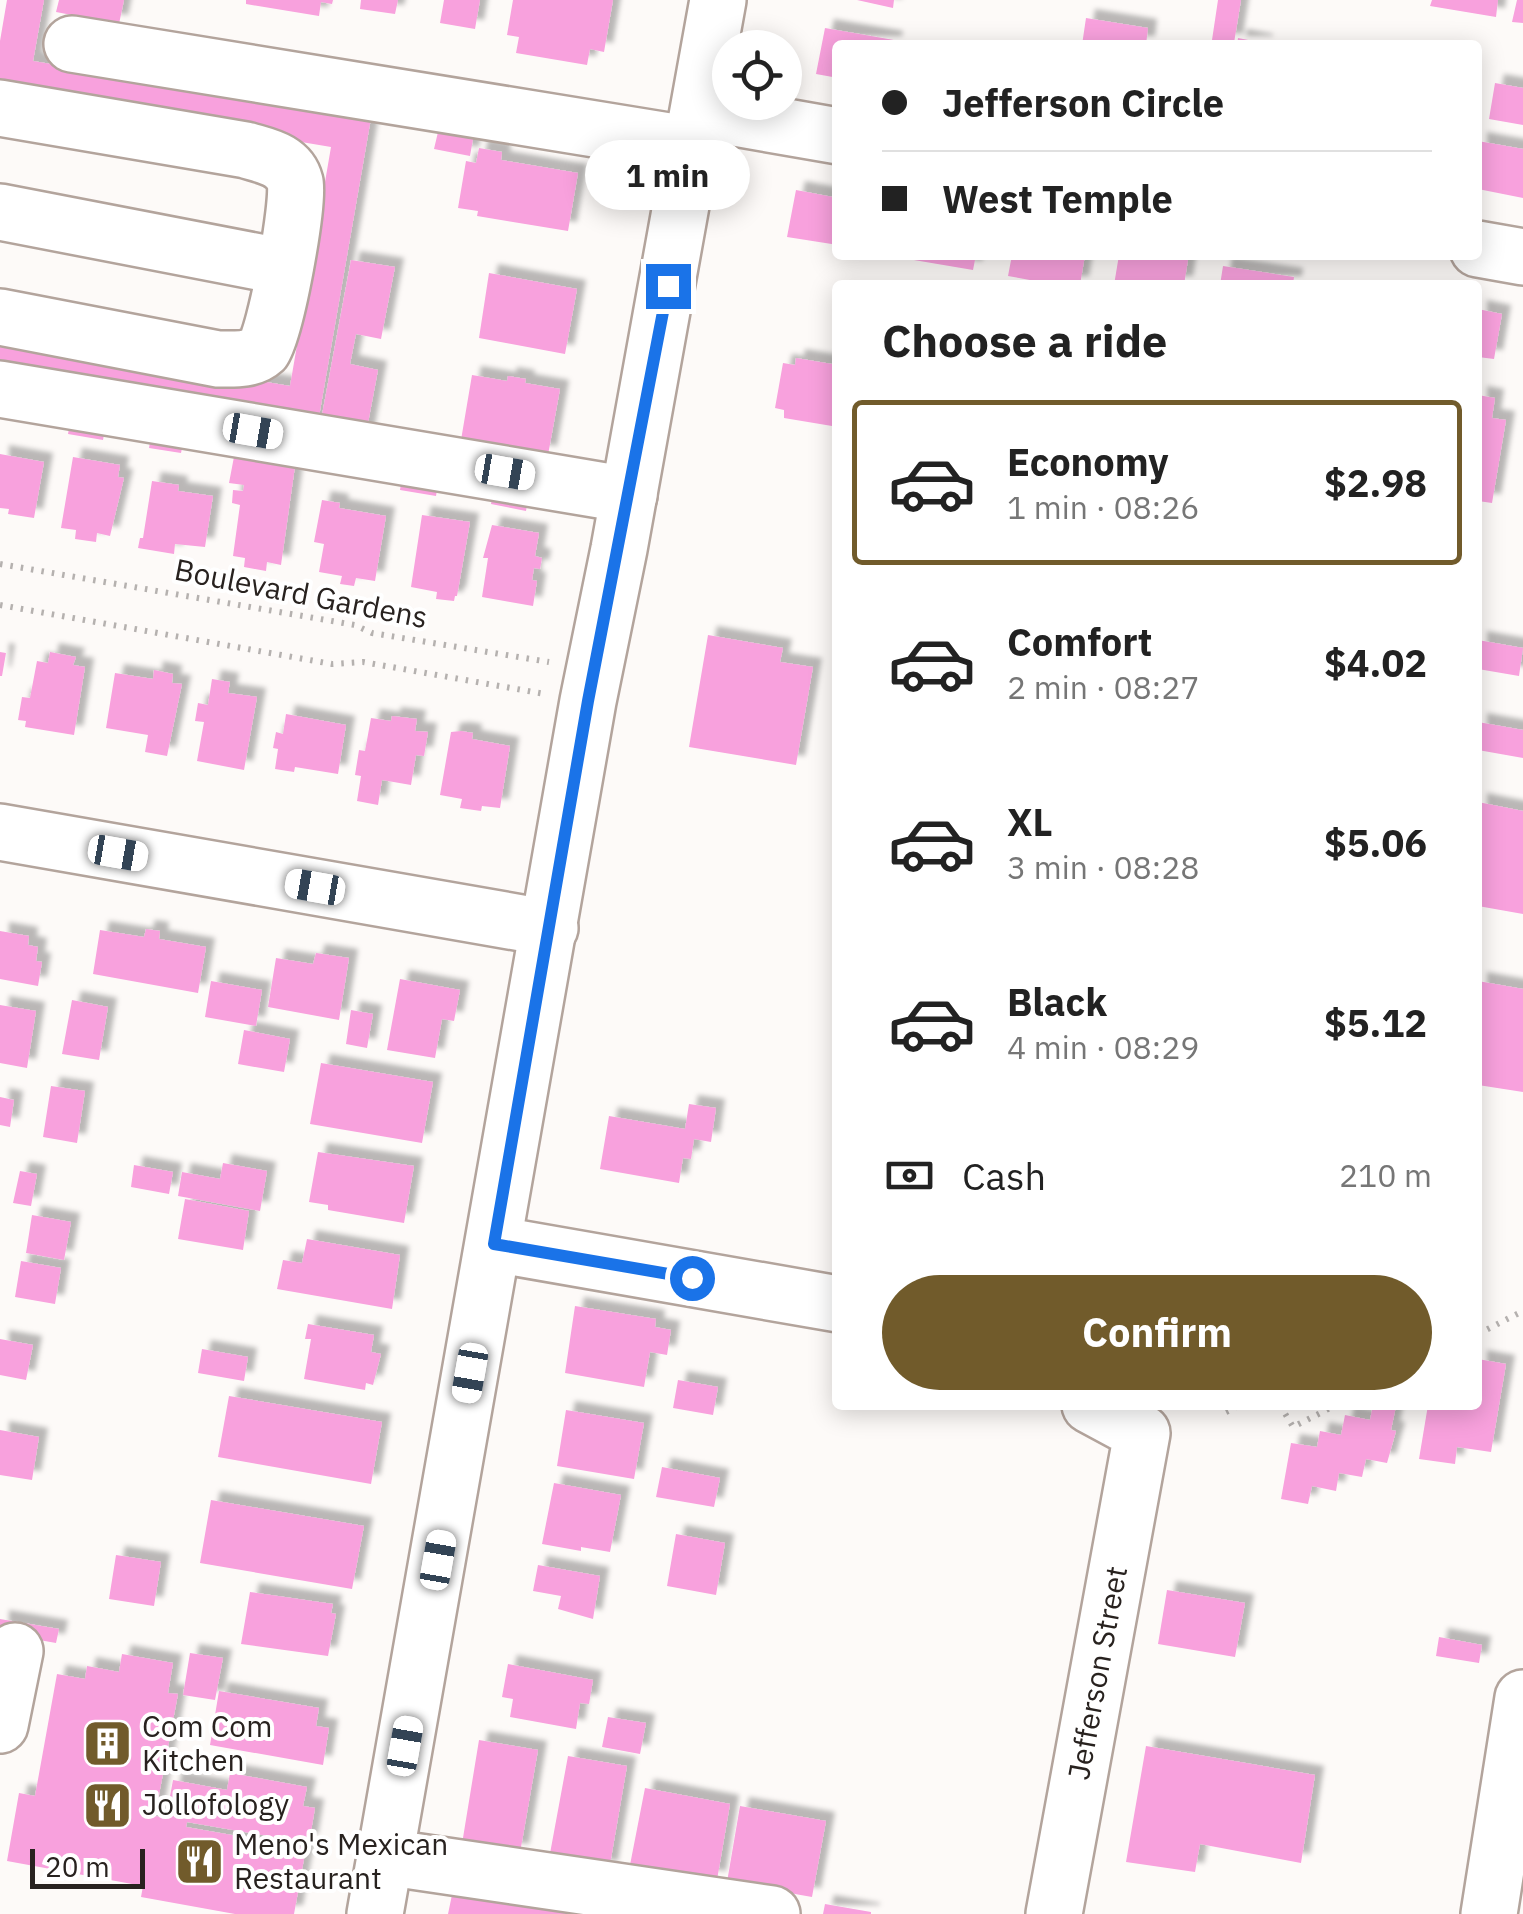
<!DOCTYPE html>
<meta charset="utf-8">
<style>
:root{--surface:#fff;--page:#f2f2f2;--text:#222;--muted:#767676;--line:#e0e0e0;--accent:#715b2b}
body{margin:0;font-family:"IBM Plex Sans",sans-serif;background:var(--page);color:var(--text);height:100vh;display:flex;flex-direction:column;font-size:38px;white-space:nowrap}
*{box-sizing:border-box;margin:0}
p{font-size:32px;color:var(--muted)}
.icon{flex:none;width:55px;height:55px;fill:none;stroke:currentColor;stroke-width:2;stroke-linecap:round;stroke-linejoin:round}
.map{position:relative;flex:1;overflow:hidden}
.sheet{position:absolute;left:832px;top:280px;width:650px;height:1130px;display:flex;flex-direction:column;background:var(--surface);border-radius:10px;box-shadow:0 5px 25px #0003}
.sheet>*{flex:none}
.banner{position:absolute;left:832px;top:40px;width:650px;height:220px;border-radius:10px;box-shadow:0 5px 25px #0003;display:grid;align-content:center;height:220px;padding:0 50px;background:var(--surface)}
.controls{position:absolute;left:712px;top:30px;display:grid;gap:20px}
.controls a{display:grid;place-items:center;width:90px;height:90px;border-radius:50%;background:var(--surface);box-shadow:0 5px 25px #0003;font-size:50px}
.scale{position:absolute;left:30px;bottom:25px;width:115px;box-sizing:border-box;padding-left:10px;border:5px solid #28221f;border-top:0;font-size:28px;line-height:35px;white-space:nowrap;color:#28221f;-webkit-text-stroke:8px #fff;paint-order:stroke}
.end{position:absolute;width:45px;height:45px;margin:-22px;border:12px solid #1a73e8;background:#fff;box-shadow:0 0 0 5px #fff}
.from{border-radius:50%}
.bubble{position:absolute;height:70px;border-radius:35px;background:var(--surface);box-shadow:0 5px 25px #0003;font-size:32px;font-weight:800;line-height:70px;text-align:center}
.car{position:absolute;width:30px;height:60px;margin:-30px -15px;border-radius:12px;box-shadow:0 0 8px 2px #0007;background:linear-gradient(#fff 24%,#345 0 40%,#fff 0 76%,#345 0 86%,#fff 0)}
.banner b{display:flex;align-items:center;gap:35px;height:95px;font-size:38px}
.banner b+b{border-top:2px solid var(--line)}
.banner i{width:25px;height:25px;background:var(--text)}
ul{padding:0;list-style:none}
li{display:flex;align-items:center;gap:30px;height:165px;margin:0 20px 15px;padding:0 30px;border:5px solid transparent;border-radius:10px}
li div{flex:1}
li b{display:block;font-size:38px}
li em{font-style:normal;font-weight:800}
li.selected{border-color:var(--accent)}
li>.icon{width:90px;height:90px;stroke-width:1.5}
h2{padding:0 50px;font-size:45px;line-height:120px}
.pay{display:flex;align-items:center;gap:25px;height:110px;padding:0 50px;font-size:38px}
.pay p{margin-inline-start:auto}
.action{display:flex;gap:20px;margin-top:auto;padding:20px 50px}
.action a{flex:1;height:115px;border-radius:60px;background:var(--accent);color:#fff;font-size:40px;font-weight:800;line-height:115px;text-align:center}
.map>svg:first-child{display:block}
.building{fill:#f8a1dd;filter:url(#shadow)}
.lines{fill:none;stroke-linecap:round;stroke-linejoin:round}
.minor-casing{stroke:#b3a49c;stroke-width:60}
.path{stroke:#b5b1af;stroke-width:6;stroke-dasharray:2.5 8;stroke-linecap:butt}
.minor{stroke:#fff;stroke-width:55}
.route{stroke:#1a73e8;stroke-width:12}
.labels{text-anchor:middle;stroke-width:8;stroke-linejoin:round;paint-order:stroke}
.street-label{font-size:30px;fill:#28221f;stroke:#fff}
.poi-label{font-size:30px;fill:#28221f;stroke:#fff;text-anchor:start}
</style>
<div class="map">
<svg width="1523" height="1914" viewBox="0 0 1523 1914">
<defs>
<filter id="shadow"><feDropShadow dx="9" dy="-9" stdDeviation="2.5" flood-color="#0004"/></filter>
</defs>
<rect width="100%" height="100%" fill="#fdfaf8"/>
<!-- building -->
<path class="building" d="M7 0H44L33 61 371 118 317 428 0 374V337L290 386 331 147 0 91V41Z
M59 0H124L119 24 56 12Z
M246 0H333L332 4 321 2 319 16 246 4Z
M361 0H398L395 14 360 9Z
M444 0H480L475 29 440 23Z
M513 0H613L604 52 590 49 587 65 516 53 519 37 507 35Z
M857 0H894L893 8Z
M1218 0H1241L1234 43 1212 40Z
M1432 0H1498L1496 17 1430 6Z
M1517 0H1523V23L1512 22Z
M1086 18 1148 28 1146 45H1082Z
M825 28 894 40 893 45H838V78L816 74Z
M1238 38 1264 43V45H1237Z
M1495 83 1523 88V125L1489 119Z
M438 132 473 139 470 156 434 149Z
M1478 141 1523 149V198L1478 189Z
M479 148 502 152 501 160 578 173 568 231 477 216 478 211 458 208 466 161 476 163Z
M796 190 838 198V245L787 237Z
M903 255H976L973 270 902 258Z
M1012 255H1085L1080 285H1057L1008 276Z
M1119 255H1158L1188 260 1184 285H1114Z
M351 260 395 267 381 339 356 334 350 364 378 370 365 439 319 431Z
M1223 266 1294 277 1293 285H1220Z
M489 273 577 289 565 354 479 338Z
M1478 309 1502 314 1494 359 1478 357Z
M796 358 838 365V427L784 418V410L775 408 783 363 795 365Z
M472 375 507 381 508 376 526 379 525 383 560 389 548 455 461 440Z
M1478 395 1495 398 1492 418 1506 420 1492 503 1478 501Z
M72 411 107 418 103 440 68 434Z
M153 425 186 430 181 453 149 448Z
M237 441 297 452 281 565 267 562 266 571 244 567 245 558 233 556 240 505 232 503 233 490 243 491 244 485 229 483Z
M0 454 44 462 34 518 8 514 9 509 0 508Z
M73 457 120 465 118 477 124 478 110 536 97 533 96 542 75 539 76 530 61 528Z
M404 465 440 471 436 496 400 490Z
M152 481 179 485 178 491 213 496 205 547 175 544 174 554 138 548 140 538H143Z
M495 481 530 488 526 511 491 504Z
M322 500 340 503 339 508 386 516 375 581 356 578 354 586 340 584 342 576 319 572 324 544 314 542Z
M422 515 470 522 457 596H455L454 601 436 599 437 592 411 587Z
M492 525 539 533 535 556 542 558 540 569 534 568 532 580 537 581 533 606 482 597 488 558H483Z
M708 635 783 648 780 662 813 667 796 765 689 747Z
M1478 640 1523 648 1519 676 1478 669Z
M0 652 6 653 2 676H0Z
M50 652 76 657 73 665 85 667 74 735 25 727 26 721 18 720 22 697 30 698 37 661 48 663Z
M154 670 173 674 172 683 182 684 167 756 145 752 148 735 106 728 115 673 153 679Z
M212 679 230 682 228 693 257 697 244 770 197 761 204 722 195 721 198 703 208 705Z
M286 714 346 725 338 774 295 767 294 772 275 769 278 749 273 748 276 732 283 734Z
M392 716 417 719 415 731 428 732 424 756 416 755 411 785 382 780 378 805 357 801 361 776 355 775 359 750 365 751 371 718 391 721Z
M1478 722 1523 730V758L1478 750Z
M461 731 473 733 472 739 510 746 500 808 482 806 481 811 460 808 462 799 440 795 451 732Z
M1478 802 1523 811V914L1478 906Z
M146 929 160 931 159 939 206 947 198 993 93 974 100 930 144 937Z
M0 931 29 936 28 945 38 947 36 961 42 962 38 986 0 979Z
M316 953 349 958 339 1020 268 1007 276 958 313 964Z
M400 979 460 990 454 1021 442 1019 435 1058 387 1050Z
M211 981 262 990 256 1026 205 1017Z
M1478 981 1523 989V1092L1478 1085Z
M72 1000 108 1007 99 1060 62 1054Z
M0 1005 36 1011 27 1068 0 1063Z
M351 1010 373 1014 367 1048 346 1044Z
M244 1030 290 1039 284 1072 238 1064Z
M321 1063 433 1082 422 1143 310 1124Z
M51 1086 85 1091 77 1143 43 1137Z
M0 1097 14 1100 10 1127 0 1125Z
M689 1104 716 1108 711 1142 694 1139 691 1159 683 1158 679 1183 600 1169 609 1116 685 1129Z
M318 1152 414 1166 404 1223 328 1210V1205L309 1202Z
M223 1163 267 1171 260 1211 178 1196 182 1172 220 1179Z
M134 1165 173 1172 169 1194 131 1187Z
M20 1171 37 1174 31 1206 13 1203Z
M185 1199 249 1211 243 1250 178 1239Z
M32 1215 71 1222 64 1260 26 1253Z
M307 1239 400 1255 392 1309 277 1289 283 1260 302 1263Z
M21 1261 61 1268 55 1304 15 1297Z
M575 1306 656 1319 655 1327 671 1330 667 1355 650 1352 644 1387 565 1373Z
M308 1324 374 1335 371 1352 381 1354 373 1385 366 1383 365 1390 304 1379 311 1339H305Z
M0 1339 33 1345 26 1380 0 1375Z
M202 1349 248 1357 244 1381 198 1373Z
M1478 1359 1506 1364 1491 1452 1457 1447 1455 1464 1419 1459 1428 1405H1478Z
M678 1380 718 1387 713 1415 673 1408Z
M229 1396 382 1422 371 1484 218 1457Z
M1373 1405 1396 1406 1391 1430 1396 1431 1387 1463 1366 1459 1362 1477 1339 1473 1336 1491 1312 1486 1308 1504 1281 1499 1291 1443 1317 1447 1320 1431 1341 1435 1345 1415 1370 1420Z
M566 1410 644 1423 634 1479 557 1466Z
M0 1430 39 1437 32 1480 0 1475Z
M662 1467 720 1478 714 1507 656 1497Z
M554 1483 621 1495 610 1552 581 1547V1551L542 1544Z
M211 1500 364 1526 352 1589 200 1563Z
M676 1534 725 1543 716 1595 667 1586Z
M116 1555 161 1562 154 1606 109 1599Z
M538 1565 600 1576 593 1619 558 1609 561 1596 533 1591Z
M1167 1590 1245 1603 1235 1657 1158 1644Z
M250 1592 333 1604 331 1613 336 1614 328 1656 241 1644Z
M0 1619 59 1629 56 1643 0 1633Z
M1439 1637 1482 1645 1479 1663 1436 1656Z
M190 1653 223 1658 215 1700 183 1695Z
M122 1654 173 1663 168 1693 178 1694 155 1816 166 1818 173 1780 227 1790 230 1773 307 1787 303 1806 315 1808 309 1843 187 1822 186 1827 306 1848 294 1914H235L141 1897 143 1886 7 1861 19 1793 35 1796 57 1674 85 1679 87 1666 119 1672Z
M508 1664 593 1680 589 1704 580 1703 576 1729 510 1717 513 1699 502 1697Z
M219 1691 319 1708 316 1726 329 1728 323 1765 210 1745Z
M608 1717 646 1723 640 1754 602 1747Z
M479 1740 538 1750 520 1853 462 1844Z
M1146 1746 1315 1775 1301 1863 1200 1844 1195 1872 1126 1862Z
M568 1756 627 1766 609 1870 549 1859Z
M645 1788 730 1804 717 1880 630 1865Z
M740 1806 826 1821 812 1897 727 1882Z
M453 1890 607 1914H448Z
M825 1904 871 1912V1914H823Z"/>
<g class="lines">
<defs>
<g id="minor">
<path d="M72 44 693 145"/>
<path d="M0 108 246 150C265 156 289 159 295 182 300 200 275 337 263 350 251 361 232 359 218 359L0 317"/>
<path d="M700 112 838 136"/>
<path d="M0 212 285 267"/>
<path d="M1478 249 1523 257"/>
<path d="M0 389 629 495"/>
<path d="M0 832 550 928"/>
<path d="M494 1244 838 1304"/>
<path d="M0 1725 15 1651"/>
<path d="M385 1857 772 1914"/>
<path d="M375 1914 588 701 619 549 718 0"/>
<path id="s1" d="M1054 1914 1142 1433 1090 1405"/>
<path d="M1489 1914 1523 1698"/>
</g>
</defs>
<!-- minor casing -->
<use href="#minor" class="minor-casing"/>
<!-- path -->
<path class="path" d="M0 564 355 625 372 633 549 662
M0 605 332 664 363 662 545 694
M1478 1334 1523 1311
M1280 1405 1293 1427 1336 1405
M1226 1412 1241 1405"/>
<!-- minor -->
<use href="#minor" class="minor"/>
</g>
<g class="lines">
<!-- route -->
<path class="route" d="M668 286 588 701 494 1244 692 1278"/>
</g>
<!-- icons -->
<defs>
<symbol id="building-square" viewBox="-11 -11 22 22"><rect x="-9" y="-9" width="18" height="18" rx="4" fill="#715b2b" stroke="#fff"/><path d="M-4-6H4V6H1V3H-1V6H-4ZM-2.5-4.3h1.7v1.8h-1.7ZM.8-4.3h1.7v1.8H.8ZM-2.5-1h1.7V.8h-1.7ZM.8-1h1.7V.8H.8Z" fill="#fff"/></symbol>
<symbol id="restaurant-square" viewBox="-11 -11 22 22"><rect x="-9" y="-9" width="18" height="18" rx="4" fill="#715b2b" stroke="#fff"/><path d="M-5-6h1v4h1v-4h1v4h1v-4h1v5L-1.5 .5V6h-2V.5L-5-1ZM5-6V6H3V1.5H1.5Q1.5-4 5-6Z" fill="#fff"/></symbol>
</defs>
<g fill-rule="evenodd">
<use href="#building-square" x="80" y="1716" width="55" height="55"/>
<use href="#restaurant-square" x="80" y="1778" width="55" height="55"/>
<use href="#restaurant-square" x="172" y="1834" width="55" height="55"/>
</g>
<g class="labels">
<!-- street labels -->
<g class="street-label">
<text transform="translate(301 594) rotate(11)" y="10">Boulevard Gardens</text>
<text dy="10" stroke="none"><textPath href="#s1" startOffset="245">Jefferson Street</textPath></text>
</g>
<!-- poi labels -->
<g class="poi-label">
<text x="142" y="1737">Com Com<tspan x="142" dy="34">Kitchen</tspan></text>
<text x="142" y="1815">Jollofology</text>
<text x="234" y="1855">Meno's Mexican<tspan x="234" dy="34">Restaurant</tspan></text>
</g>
</g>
</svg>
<div class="controls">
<a><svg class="icon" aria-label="locate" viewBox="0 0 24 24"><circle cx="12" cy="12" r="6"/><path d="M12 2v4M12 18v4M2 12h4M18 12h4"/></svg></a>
</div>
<div class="scale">20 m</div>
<i class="end from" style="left:692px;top:1278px"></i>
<i class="end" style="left:668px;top:286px"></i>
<div class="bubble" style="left:585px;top:140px;width:165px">1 min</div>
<i class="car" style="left:253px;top:431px;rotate:100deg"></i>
<i class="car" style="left:505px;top:472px;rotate:100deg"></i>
<i class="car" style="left:118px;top:853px;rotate:100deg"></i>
<i class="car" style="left:315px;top:887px;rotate:280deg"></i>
<i class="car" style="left:470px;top:1373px;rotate:190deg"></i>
<i class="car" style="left:438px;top:1560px;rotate:10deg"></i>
<i class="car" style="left:405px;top:1746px;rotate:10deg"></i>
<div class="banner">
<b><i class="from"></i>Jefferson Circle</b>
<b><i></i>West Temple</b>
</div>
<section class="sheet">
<h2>Choose a ride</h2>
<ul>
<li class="selected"><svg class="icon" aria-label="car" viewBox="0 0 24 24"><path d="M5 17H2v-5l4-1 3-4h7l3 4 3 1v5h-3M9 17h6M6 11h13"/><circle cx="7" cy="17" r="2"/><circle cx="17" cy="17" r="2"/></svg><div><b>Economy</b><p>1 min · 08:26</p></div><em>$2.98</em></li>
<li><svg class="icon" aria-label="car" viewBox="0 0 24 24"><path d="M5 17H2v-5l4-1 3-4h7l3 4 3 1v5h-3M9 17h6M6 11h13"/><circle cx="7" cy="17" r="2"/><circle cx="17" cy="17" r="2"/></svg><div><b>Comfort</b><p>2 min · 08:27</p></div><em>$4.02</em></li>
<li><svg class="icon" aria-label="car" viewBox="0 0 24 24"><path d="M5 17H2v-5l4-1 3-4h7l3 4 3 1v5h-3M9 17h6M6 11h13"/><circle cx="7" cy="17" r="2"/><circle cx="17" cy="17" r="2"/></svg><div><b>XL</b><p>3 min · 08:28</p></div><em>$5.06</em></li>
<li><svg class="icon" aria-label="car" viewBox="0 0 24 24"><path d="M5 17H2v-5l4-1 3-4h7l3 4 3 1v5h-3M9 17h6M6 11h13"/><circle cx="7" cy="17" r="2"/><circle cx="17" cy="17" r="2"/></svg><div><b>Black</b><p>4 min · 08:29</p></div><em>$5.12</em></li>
</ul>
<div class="pay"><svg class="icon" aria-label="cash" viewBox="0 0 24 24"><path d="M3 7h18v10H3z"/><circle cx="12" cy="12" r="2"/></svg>Cash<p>210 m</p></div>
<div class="action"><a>Confirm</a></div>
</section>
</div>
